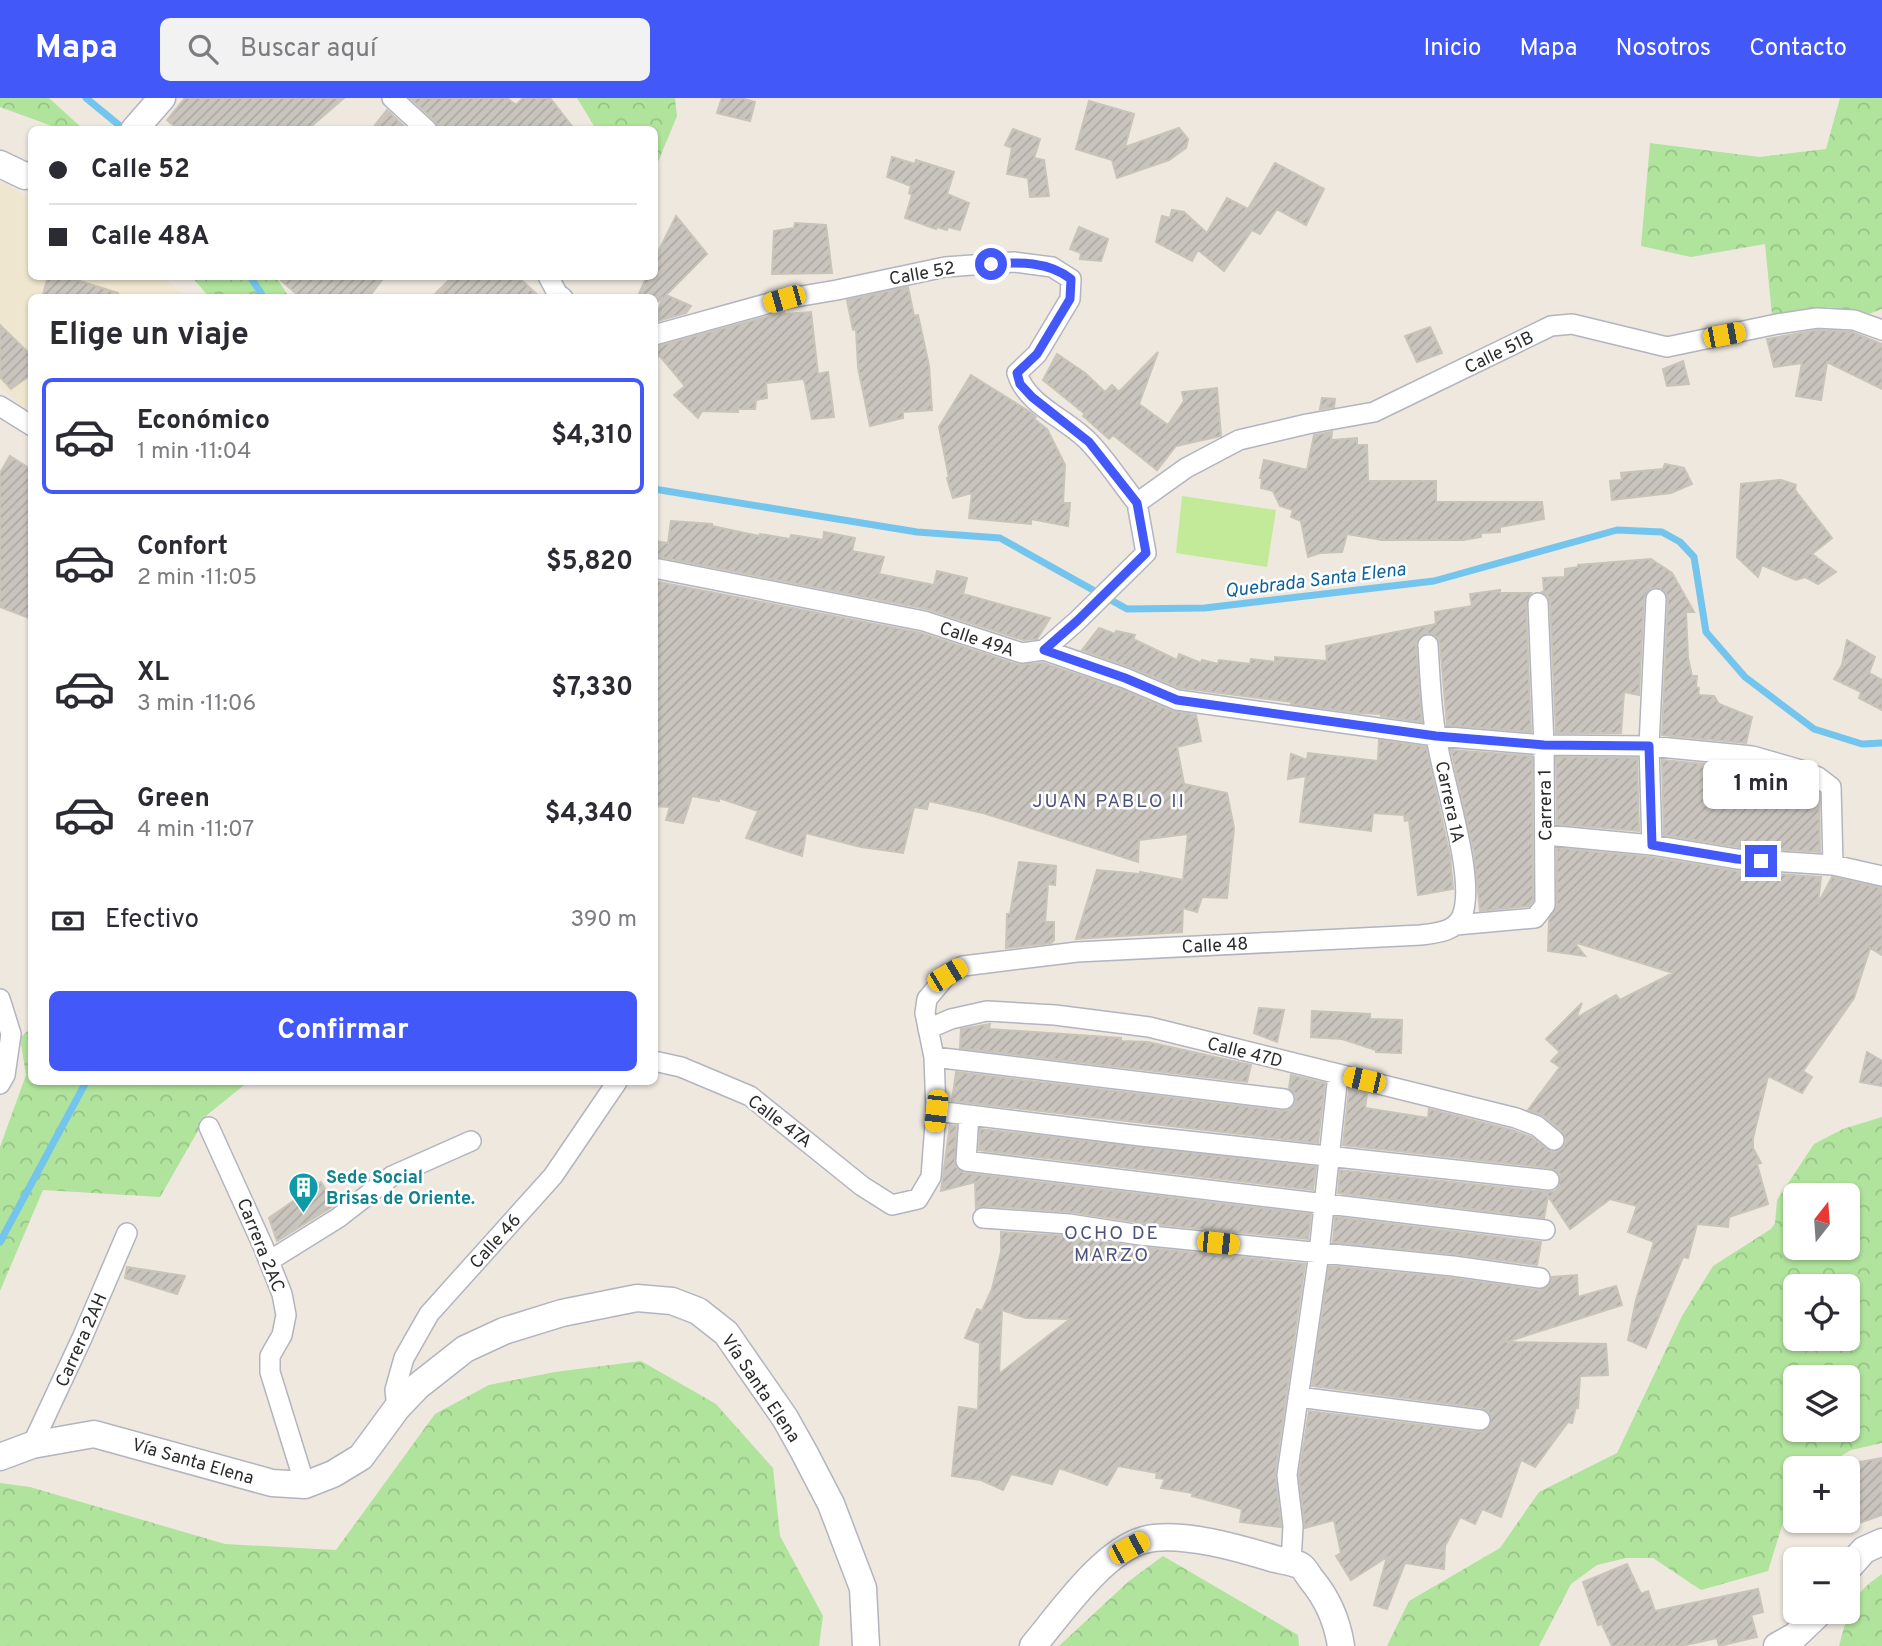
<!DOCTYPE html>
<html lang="es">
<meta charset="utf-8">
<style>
:root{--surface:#fff;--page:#f2f2f3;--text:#2b2b33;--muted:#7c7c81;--line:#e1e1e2;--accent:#4258f8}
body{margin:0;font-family:Overpass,sans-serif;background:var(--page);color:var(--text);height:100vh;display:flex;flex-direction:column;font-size:26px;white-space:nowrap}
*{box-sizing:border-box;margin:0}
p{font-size:23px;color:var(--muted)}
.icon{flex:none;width:38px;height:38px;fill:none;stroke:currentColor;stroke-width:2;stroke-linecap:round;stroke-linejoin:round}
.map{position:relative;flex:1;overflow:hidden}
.side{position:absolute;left:28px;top:196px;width:630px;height:791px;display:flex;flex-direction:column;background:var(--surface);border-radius:10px;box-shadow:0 2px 5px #0004}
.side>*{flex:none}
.guide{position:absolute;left:28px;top:28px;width:630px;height:154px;border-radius:10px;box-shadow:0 2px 5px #0004;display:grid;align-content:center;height:154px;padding:0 21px;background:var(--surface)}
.needle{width:46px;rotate:17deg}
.tools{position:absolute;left:1783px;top:1085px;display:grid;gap:14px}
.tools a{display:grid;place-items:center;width:77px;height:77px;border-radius:10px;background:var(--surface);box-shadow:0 2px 5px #0004;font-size:35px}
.end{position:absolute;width:32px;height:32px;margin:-16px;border:9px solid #4258f8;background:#fff;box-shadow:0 0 0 4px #fff}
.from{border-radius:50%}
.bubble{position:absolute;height:49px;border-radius:10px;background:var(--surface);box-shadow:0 2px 5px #0004;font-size:23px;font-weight:700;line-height:49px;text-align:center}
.car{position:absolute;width:21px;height:42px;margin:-21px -10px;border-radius:9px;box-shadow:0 0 5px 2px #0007;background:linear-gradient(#f5c518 24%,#345 0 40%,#f5c518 0 76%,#345 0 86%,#f5c518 0)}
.guide b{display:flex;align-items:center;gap:24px;height:66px;font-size:26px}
.guide b+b{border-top:2px solid var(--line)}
.guide i{width:18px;height:18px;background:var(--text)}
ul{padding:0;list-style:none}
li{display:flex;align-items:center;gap:21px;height:116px;margin:0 14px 10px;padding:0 7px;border:4px solid transparent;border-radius:10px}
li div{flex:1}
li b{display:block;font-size:26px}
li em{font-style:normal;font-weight:700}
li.active{border-color:var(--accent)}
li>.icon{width:63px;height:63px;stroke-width:1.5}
h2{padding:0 21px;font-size:32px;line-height:84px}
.pay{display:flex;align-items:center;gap:18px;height:77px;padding:0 21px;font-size:26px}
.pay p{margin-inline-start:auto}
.cta{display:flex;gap:14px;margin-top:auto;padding:14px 21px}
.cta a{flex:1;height:80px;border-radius:10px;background:var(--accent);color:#fff;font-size:28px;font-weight:700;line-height:80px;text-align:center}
header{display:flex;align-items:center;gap:42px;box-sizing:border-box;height:98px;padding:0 35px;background:var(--accent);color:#fff}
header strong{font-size:33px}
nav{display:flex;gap:38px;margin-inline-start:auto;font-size:24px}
.search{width:490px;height:63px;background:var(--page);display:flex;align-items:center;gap:18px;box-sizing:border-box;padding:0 24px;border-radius:10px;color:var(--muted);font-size:26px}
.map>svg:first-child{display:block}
.education{fill:#efe6cf}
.forest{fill:url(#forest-crowns);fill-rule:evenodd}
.pitch{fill:#c2ea98}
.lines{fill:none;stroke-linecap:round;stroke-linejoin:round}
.stream{stroke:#74c5ee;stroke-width:7}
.building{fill:url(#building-hatch);stroke:#c9c4b8;stroke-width:2;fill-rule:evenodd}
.street-casing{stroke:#b2b4bf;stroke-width:22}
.secondary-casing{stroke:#b2b4bf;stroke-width:29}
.street{stroke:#fff;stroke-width:19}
.secondary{stroke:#fff;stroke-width:26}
.route{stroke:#4258f8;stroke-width:9}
.labels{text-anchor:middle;stroke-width:5;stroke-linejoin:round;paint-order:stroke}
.street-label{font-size:18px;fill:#2c2c2c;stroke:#fff}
.culture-label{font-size:18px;font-weight:bold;fill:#0d838f;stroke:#fff;text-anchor:start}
.water-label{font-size:19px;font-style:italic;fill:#0f639d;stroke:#fff}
.neighbourhood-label{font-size:19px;letter-spacing:2px;fill:#4c527d;stroke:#fff}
</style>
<header>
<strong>Mapa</strong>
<div class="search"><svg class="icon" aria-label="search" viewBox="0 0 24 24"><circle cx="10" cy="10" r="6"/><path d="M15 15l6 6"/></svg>Buscar aquí</div>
<nav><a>Inicio</a><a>Mapa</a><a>Nosotros</a><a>Contacto</a></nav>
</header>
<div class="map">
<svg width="1882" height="1548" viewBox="0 0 1882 1548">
<defs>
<pattern id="forest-crowns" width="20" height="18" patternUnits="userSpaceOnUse" patternTransform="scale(1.75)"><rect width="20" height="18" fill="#b0e39c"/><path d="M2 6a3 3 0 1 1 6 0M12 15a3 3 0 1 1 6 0" fill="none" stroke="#98c387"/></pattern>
<pattern id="building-hatch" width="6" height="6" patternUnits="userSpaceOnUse" patternTransform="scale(1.75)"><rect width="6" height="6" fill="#c9c5be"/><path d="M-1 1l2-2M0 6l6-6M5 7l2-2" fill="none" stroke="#ada9a3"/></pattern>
</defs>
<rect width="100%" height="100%" fill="#eee8df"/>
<!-- education -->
<path class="education" d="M0 84 31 100 32 178 163 179 186 199 32 200 31 311 21 308 0 288Z"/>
<!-- forest -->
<path class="forest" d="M0 0H49L83 31H60L0 9Z
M577 0H675L677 18 655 71 654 32 596 31Z
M1840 0H1882V211L1869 216 1829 209 1772 217 1765 146 1691 159 1641 148 1650 45 1759 59 1826 51Z
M192 179H276L289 199H209Z
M31 930 32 984H248L207 1017 160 1099 43 1092 0 1193V1049L26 977 20 940Z
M1882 1019V1345L1851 1352 1821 1370H1796L1795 1386 1768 1473 1701 1492 1653 1460H1626L1597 1467 1571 1486 1539 1548H1387L1409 1503 1500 1450 1539 1394 1617 1355 1682 1218 1713 1168 1771 1131 1775 1125 1777 1102 1814 1046 1843 1031ZM1848 1097V1150H1796V1097ZM1848 1188V1241H1796V1188ZM1848 1279V1332H1796V1279Z
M641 1263 716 1306 773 1370 780 1438 823 1518 819 1548H0V1385L30 1389 225 1446 336 1452 435 1316 489 1287 555 1274Z
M1163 1458 1298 1537 1299 1548H1059L1129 1483Z
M1882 1476V1548H1839C1849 1513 1850 1497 1882 1476Z"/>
<!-- pitch -->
<path class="pitch" d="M1182 398 1276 412 1267 469 1176 455Z"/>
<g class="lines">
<!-- stream -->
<path class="stream" d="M86 0 125 32
M250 178 264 200
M654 391 917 434 1000 440 1127 511 1205 510 1434 483 1617 432 1662 434 1680 444 1694 459 1706 534 1745 579 1814 631 1862 646 1882 645
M0 1144 86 984"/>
</g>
<!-- building -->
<path class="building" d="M185 0H344L307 32H179L167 22Z
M410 0H507L516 7 523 0H550L575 32H439L435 23Z
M722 0H741L755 4 750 23 717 15Z
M1089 3 1134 16 1125 49 1179 30 1188 41 1186 50 1169 62 1117 80 1112 62 1076 51Z
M387 12 408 32H371Z
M1013 31 1040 41 1034 60 1044 62 1049 98 1030 99 1028 80 1007 76 1012 50 1005 47Z
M892 59 915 66 916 62 954 74 947 96 969 105 960 132 948 129 947 132 937 129 936 131 905 120 912 97 909 95 911 88 887 79Z
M1275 65 1324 91 1306 127 1277 111 1260 136 1252 132 1224 173 1198 152 1192 163 1156 144 1162 118 1170 120 1172 112 1184 114 1207 135 1227 100 1248 111Z
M676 118 707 156 666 197 691 208 686 215 654 224 663 199 654 207V200H637L647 178H654V162Z
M795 125 826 127 832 175 772 176 774 133 794 130Z
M1079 129 1108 141 1101 163 1080 161 1081 155 1070 151Z
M48 178H64L118 195 117 200H42Z
M276 178H385L368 200H301Z
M453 178H517L541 200H431Z
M908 189 914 218 918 217 929 268 932 312 903 314V320L870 328 858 269 856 231 853 232 847 202Z
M784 214V216L811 214 818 276 828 274 834 319 812 321 804 281 766 285 767 300 756 302 755 311H738V314L702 313 698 320 674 297 685 288 659 257 654 265V249Z
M0 227 32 258 28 279 11 291 0 279Z
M1430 229 1442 255 1417 264 1405 238Z
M1818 232 1852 234 1882 246V291L1827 264 1821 302 1796 298 1802 265 1774 269 1767 241Z
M1158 254 1139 306 1168 327 1184 303 1182 294 1217 290 1221 338 1176 348 1157 372 1113 337 1109 341 1083 318 1085 316 1043 282 1057 256 1085 275 1105 294 1112 287 1119 294Z
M1683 263 1689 286 1667 288 1663 271Z
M971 277 1030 314 1036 319 1034 321 1047 331 1065 367 1063 405H1070L1068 428 1031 421V426L969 420 972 395 953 400 947 380H949L939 329Z
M1322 300 1335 301 1334 309 1320 311Z
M1332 334 1331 342 1357 340V347H1367L1368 383H1436V404H1542L1544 421 1500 429V434L1481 435V439L1463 442H1382L1347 436 1342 454 1320 455 1308 459 1301 423 1291 419 1293 412 1280 408 1273 393 1261 390 1262 380H1260L1264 362 1307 372 1314 337Z
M10 358 32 372V521L0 509V375Z
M1665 366 1684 370 1692 386 1671 395 1612 402 1610 383 1622 382 1621 375 1663 371Z
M1781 382 1796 387 1795 392 1832 440 1812 456 1836 474 1818 486 1805 479 1796 482 1762 467 1758 479 1737 459 1741 386Z
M671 423 712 426V428L759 438 760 436 790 441 791 437 823 442 824 434 855 440 852 453 884 459 879 476 934 487 937 473 967 480 963 496 1050 520 1037 541 1023 542 927 511 654 458V443L668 445Z
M1651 461 1672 475 1694 514H1686L1688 560 1692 578H1697L1696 589 1699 590 1698 597 1714 598 1719 606 1752 619 1746 645 1662 637 1668 502 1666 495 1657 489 1650 491 1644 500 1639 597 1624 594 1621 635H1556L1550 504 1548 498 1542 494 1544 493 1543 480 1565 479V471L1578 469V467Z
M654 483 921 535 1019 567 1043 565 1121 591 1172 613 1196 617 1201 643 1177 649 1184 686 1227 695 1234 730 1227 800 1202 799 1197 814 1183 810 1182 834 1076 841 1097 772 1140 776V774L1183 782 1188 736 1139 742 1138 764 983 715 929 703 927 711 914 709 903 755 861 749 806 735 802 758 746 740 758 713 719 700V703L692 698 683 725 666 722 670 709 654 708Z
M1500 492V495H1531L1526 506 1531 634 1447 627 1440 546 1438 540 1428 535 1421 537 1416 548 1422 624 1381 618V616L1359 615 1291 606 1292 604 1180 590 1130 569 1082 552 1099 530 1115 536 1116 533 1135 537 1133 541 1177 562 1179 556 1201 565 1202 562 1218 566 1219 562 1250 566 1251 561 1275 564V559L1327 563 1326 548 1436 526 1435 514 1472 508 1470 496Z
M1847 542 1875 559 1869 575 1882 582V612L1859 600 1861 594 1834 581 1842 567Z
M1379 642 1426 649 1450 758 1453 791 1418 797 1409 722 1405 723 1404 717 1373 715 1371 733 1300 724 1306 678 1288 681 1291 656 1307 662 1308 655 1378 663Z
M1451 652 1532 658 1533 803 1529 808 1480 813 1474 754Z
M1556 659 1637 660 1639 733 1557 726Z
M1662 662 1750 670 1812 690 1819 695 1820 754 1738 749 1664 737Z
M1557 750 1650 759 1736 773 1821 779 1818 806 1832 779 1882 790V857L1870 850 1854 900 1803 973 1812 979 1802 995 1768 978 1753 1040V1050L1761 1065 1757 1066 1768 1106 1729 1119 1728 1129 1697 1126 1688 1160 1683 1159 1646 1250 1628 1242 1636 1202 1654 1144 1628 1134 1637 1108 1610 1101 1570 1131 1548 1098 1544 1120 1338 1095 1340 1072 1548 1094 1555 1093 1559 1089 1560 1076 1550 1070 1343 1047 1349 991 1367 996 1365 1010 1428 1020 1429 1011 1512 1032 1531 1039 1551 1054 1559 1053 1564 1049 1566 1043 1562 1033 1544 1018 1528 1012 1560 969 1551 963 1560 954 1546 941 1582 905 1576 920 1616 897 1620 902 1673 875 1574 844 1585 858 1548 853 1549 822 1557 807Z
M1019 764 1056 768 1055 787 1048 786 1045 824H1054V842L1051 845 1006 850 1007 816H1010Z
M1259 910 1284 912 1277 944 1254 935Z
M1312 913 1370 916V921L1402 922 1401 955 1376 954V952L1342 941 1311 939Z
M990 926 989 931 1121 940V943L1148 944 1251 967 1247 984 960 950 961 931Z
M1867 954 1882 963V988L1860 984Z
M956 974 1283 1013 1289 1012 1296 1003 1295 996 1289 990 1291 977 1325 985 1318 1045 952 1003Z
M950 1027 956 1028 955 1068 964 1075 1311 1116 1308 1141 1142 1125 1070 1114 984 1108 976 1111 975 1084 941 1093Z
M980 1031 1316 1069 1313 1092 979 1052Z
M321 1084 335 1107 277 1143 269 1120Z
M1335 1119 1541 1144 1537 1167 1454 1156 1333 1144Z
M1001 1134 1068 1138 1139 1149 1305 1166 1275 1376 1281 1429 1240 1424 1242 1411 1192 1398 1193 1395 1161 1390 1165 1381 1156 1380 1157 1375 1118 1368 1107 1387 1059 1370 1052 1386 1011 1376 1003 1392 981 1382 952 1378 959 1309 978 1312 980 1245 965 1240 977 1211 982 1213 992 1191 1001 1154ZM1002 1212 1026 1220 1070 1221 999 1276Z
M1329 1168 1452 1180 1538 1192 1549 1188 1552 1179 1577 1177 1578 1199 1616 1188 1622 1207 1506 1244 1606 1246 1608 1277 1580 1278 1578 1310 1576 1309 1572 1325 1568 1324 1535 1369 1521 1362 1501 1419 1482 1411 1475 1426 1460 1419 1445 1448 1444 1471 1405 1465 1387 1511 1374 1507 1387 1459 1351 1482 1336 1458 1341 1455 1334 1422 1305 1430 1299 1377 1309 1313 1478 1334 1489 1330 1491 1318 1488 1313 1482 1310 1312 1288Z
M127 1169 185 1178 177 1196 125 1180Z
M1882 1360V1417L1848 1429V1366Z
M1627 1466 1641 1496 1648 1493 1655 1513 1758 1491 1763 1514 1751 1517 1757 1539 1719 1548 1717 1540 1681 1548H1612L1602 1526 1598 1527 1583 1484Z"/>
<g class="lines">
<defs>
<path id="street" d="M392 0 427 32
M548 178 557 195 563 200
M654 237 784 201 837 192 945 169 1014 164 1052 169 1071 181 1070 201 1037 256 1017 275C1027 308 1068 321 1090 345 1107 363 1121 385 1137 405
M0 308 32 328
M1137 405 1186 370 1239 342 1307 326 1374 314 1551 228 1572 226 1667 249 1777 226 1817 220 1854 222 1882 232
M654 470 924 523 1022 555 1044 552 1125 580 1177 602 1436 638 1544 647 1649 648 1752 658 1801 672 1818 679 1831 689 1833 767
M1044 552 1077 523 1146 455 1137 405
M1546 737 1652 747 1737 761 1833 767 1882 778
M1652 747 1649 648 1656 501
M1456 827 1535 820 1545 807 1544 647 1538 505
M0 901 11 936 5 977 0 986
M928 931 951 921 987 913 1055 917 1149 929 1516 1020 1537 1028 1554 1042
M934 959 1284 1001
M654 963 681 969 750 998 862 1088 892 1107 918 1101 931 1079 936 1013 934 959 925 915 927 901 947 877 963 868 1077 854 1421 837C1436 835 1455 834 1462 818 1477 781 1442 681 1436 638 1431 609 1430 578 1428 547
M936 1013 1141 1038 1549 1082
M969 1017 966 1063 1545 1132
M209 1029 263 1148 282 1196 286 1217 282 1237 270 1258V1274L305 1387
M983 1120 1069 1126 1140 1137 1453 1168 1540 1180
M269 1163 338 1120 392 1078 471 1043
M1298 1299 1480 1322
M397 1310 395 1292 404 1260 429 1216 553 1078 617 984
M32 1347 82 1240 127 1135
M1291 1465 1293 1428 1287 1377 1319 1155 1338 976"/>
<path id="secondary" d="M134 32 162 0
M0 66 25 78 32 77
M0 1359 32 1347 94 1336 272 1385 305 1387 333 1376 361 1359 397 1310 418 1288 465 1251 504 1233 562 1215 637 1200 672 1203 698 1213 726 1235 785 1320 804 1354 831 1406 863 1490 866 1548
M1848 1470 1864 1452 1882 1444
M1033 1548C1060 1516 1103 1453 1144 1442 1178 1432 1242 1451 1275 1461 1283 1463 1294 1464 1301 1468 1305 1471 1308 1477 1311 1481 1328 1501 1337 1522 1341 1548
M1777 1548 1795 1538 1820 1514"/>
</defs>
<!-- street casing -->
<use href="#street" class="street-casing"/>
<!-- secondary casing -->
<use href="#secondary" class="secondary-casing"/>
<!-- street -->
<use href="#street" class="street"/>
<!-- secondary -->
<use href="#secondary" class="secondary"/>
</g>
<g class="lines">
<!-- route -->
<path class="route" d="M991 166C1019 164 1048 163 1071 181L1070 201 1037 256 1017 275 1020 286 1032 299 1089 344 1137 405 1146 455 1077 523 1044 552 1125 580 1177 602 1436 638 1544 647 1649 648 1652 747 1737 761 1761 763"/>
</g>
<!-- icons -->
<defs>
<symbol id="building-pin" viewBox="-11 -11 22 30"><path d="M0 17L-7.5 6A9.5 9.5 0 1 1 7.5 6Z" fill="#0f9aa8" stroke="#fff"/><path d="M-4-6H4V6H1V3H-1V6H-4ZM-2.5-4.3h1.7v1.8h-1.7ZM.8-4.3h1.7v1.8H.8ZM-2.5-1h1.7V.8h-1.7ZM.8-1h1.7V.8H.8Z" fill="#fff"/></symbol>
</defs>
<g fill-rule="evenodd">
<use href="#building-pin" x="286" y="1072" width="35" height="47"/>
</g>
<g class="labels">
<!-- street labels -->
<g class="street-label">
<text transform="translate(922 175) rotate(-10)" y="6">Calle 52</text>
<text transform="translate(1499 254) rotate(-26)" y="6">Calle 51B</text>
<text transform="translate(977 541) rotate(18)" y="6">Calle 49A</text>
<text transform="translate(1450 704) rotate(78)" y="6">Carrera 1A</text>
<text transform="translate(1545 707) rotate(-91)" y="6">Carrera 1</text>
<text transform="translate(1215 847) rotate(-3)" y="6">Calle 48</text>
<text transform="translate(1245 954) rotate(14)" y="6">Calle 47D</text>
<text transform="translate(780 1023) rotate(37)" y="6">Calle 47A</text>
<text transform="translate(495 1143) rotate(-48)" y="6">Calle 46</text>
<text transform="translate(261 1147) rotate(68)" y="6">Carrera 2AC</text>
<text transform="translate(81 1242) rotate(-66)" y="6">Carrera 2AH</text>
<text transform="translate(761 1290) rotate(56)" y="6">Vía Santa Elena</text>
<text transform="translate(193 1363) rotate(16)" y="6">Vía Santa Elena</text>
</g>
<!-- culture labels -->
<g class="culture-label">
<text x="326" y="1085">Sede Social<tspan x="326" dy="21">Brisas de Oriente.</tspan></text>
</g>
<!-- water labels -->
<g class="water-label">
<text transform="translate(1315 481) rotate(-7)" y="7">Quebrada Santa Elena</text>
</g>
<!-- neighbourhood labels -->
<g class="neighbourhood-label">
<text x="1109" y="709">JUAN PABLO II</text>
<text x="1112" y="1141">OCHO DE<tspan x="1112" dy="22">MARZO</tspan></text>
</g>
</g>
</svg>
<div class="tools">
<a><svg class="needle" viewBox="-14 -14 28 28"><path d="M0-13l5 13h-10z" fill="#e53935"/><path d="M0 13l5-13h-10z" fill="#7c7c81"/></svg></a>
<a><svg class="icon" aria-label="locate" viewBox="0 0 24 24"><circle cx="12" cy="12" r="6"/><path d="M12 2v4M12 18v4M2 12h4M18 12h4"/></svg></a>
<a><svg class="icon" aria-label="layers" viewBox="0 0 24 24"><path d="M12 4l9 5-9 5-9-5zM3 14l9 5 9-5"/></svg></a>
<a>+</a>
<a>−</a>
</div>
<i class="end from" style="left:991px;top:166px"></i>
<i class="end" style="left:1761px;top:763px"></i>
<div class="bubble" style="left:1703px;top:662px;width:116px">1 min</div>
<i class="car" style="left:784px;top:201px;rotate:254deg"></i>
<i class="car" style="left:1724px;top:237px;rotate:79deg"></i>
<i class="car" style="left:947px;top:877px;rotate:59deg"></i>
<i class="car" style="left:1364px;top:982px;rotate:283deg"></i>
<i class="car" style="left:936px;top:1013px;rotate:187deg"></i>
<i class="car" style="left:1218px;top:1145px;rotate:96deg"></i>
<i class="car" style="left:1129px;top:1450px;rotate:62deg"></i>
<div class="guide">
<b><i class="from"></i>Calle 52</b>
<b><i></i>Calle 48A</b>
</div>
<section class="side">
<h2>Elige un viaje</h2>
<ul>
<li class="active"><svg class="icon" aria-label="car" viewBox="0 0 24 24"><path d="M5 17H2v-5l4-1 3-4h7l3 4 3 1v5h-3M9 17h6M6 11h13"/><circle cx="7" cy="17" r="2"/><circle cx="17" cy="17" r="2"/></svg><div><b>Económico</b><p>1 min · 11:04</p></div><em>$4,310</em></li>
<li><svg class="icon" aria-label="car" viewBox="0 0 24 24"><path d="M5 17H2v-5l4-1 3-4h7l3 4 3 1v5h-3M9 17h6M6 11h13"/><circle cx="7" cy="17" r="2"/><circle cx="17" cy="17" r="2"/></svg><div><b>Confort</b><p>2 min · 11:05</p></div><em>$5,820</em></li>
<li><svg class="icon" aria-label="car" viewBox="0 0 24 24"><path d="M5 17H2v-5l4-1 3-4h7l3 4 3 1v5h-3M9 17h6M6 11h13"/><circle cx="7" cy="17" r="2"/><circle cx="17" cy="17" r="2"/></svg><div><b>XL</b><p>3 min · 11:06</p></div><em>$7,330</em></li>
<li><svg class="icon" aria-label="car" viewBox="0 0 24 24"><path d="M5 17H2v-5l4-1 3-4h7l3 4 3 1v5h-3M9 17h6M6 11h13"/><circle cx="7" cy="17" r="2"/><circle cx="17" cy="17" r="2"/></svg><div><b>Green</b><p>4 min · 11:07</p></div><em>$4,340</em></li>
</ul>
<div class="pay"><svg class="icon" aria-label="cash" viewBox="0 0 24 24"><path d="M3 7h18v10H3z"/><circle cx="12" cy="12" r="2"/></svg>Efectivo<p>390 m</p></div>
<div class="cta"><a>Confirmar</a></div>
</section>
</div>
